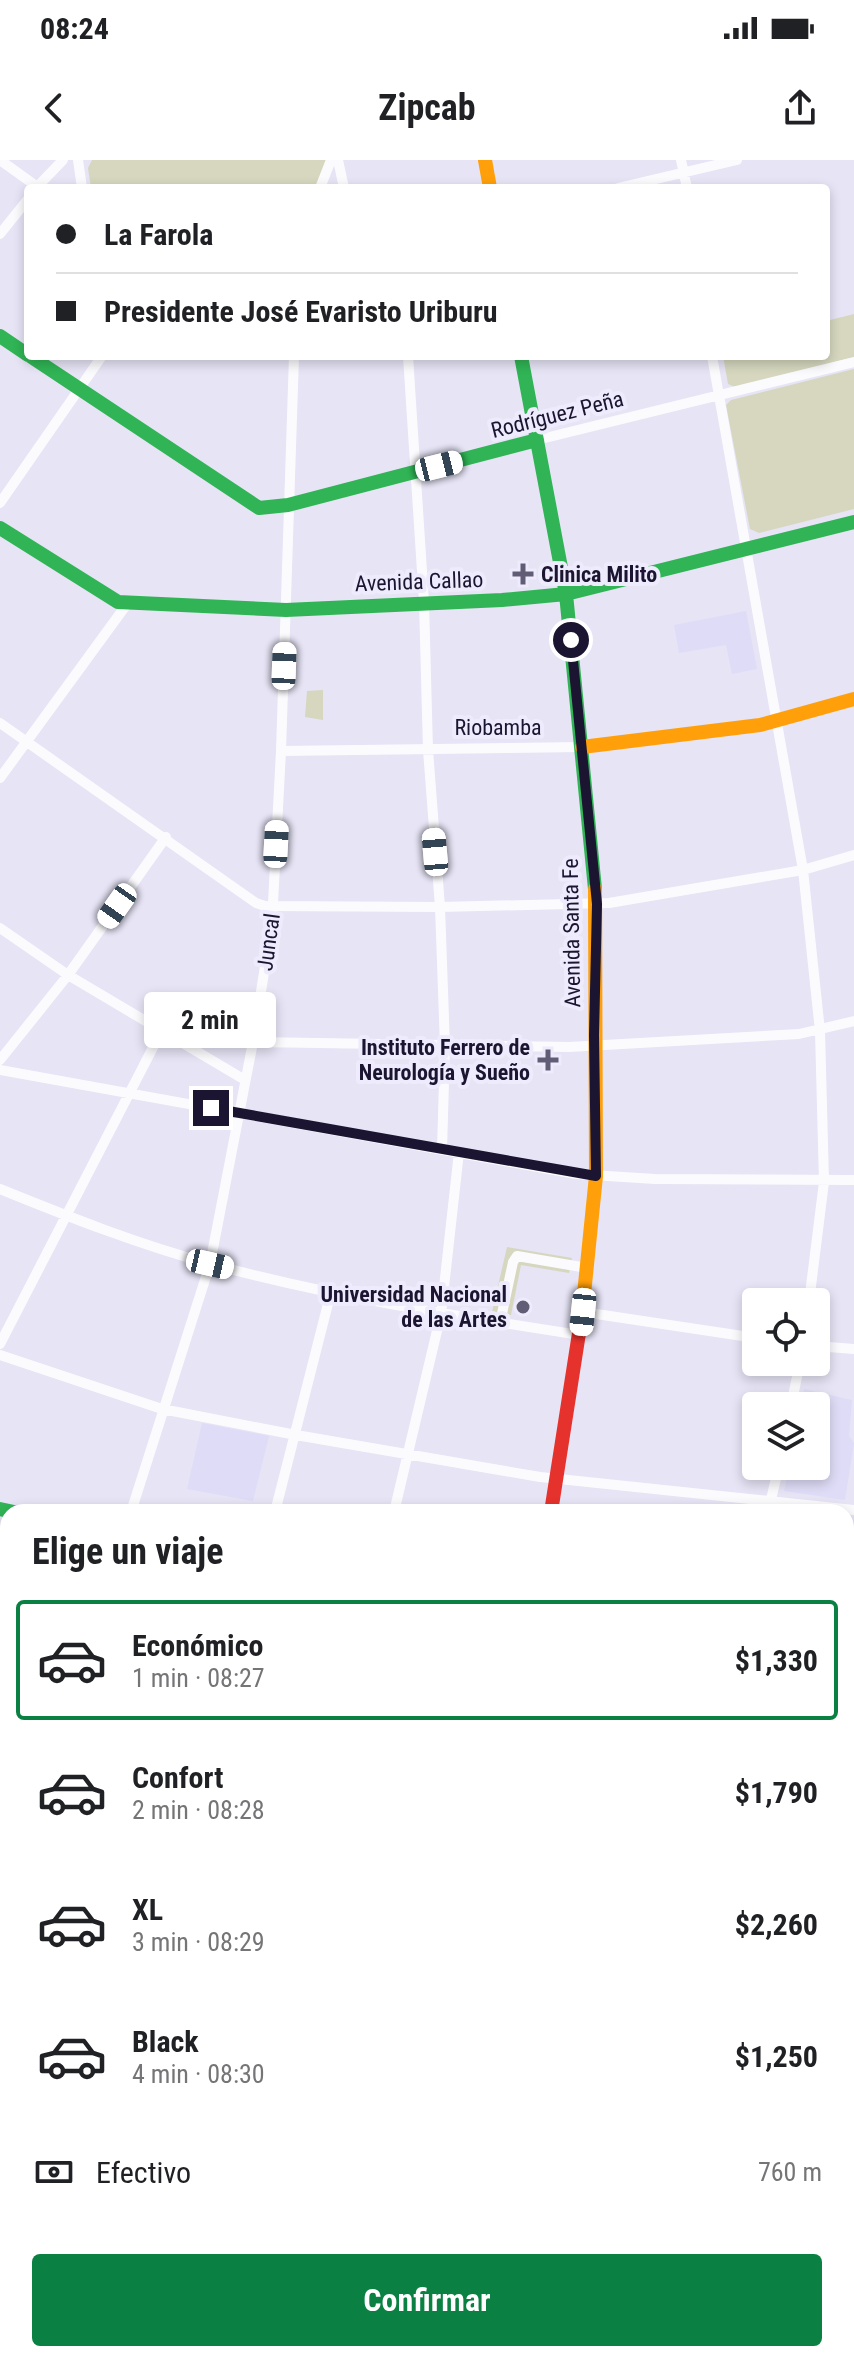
<!DOCTYPE html>
<html lang="es">
<meta charset="utf-8">
<style>
:root{--surface:#fff;--page:#f6f6f6;--text:#202124;--muted:#757577;--line:#e0e0e0;--accent:#0b8043}
body{margin:0;font-family:"Roboto Condensed",sans-serif;background:var(--page);color:var(--text);height:100vh;display:flex;flex-direction:column;font-size:30px;white-space:nowrap}
*{box-sizing:border-box;margin:0}
p{font-size:26px;color:var(--muted)}
.icon{flex:none;width:44px;height:44px;fill:none;stroke:currentColor;stroke-width:2;stroke-linecap:round;stroke-linejoin:round}
.map{position:relative;flex:1;overflow:hidden}
.drawer{position:absolute;left:0px;top:1344px;width:854px;height:858px;display:flex;flex-direction:column;background:var(--surface);border-radius:24px 24px 0 0;box-shadow:0 4px 12px #0003}
.drawer>*{flex:none}
.hud{position:absolute;left:24px;top:24px;width:806px;height:176px;border-radius:8px;box-shadow:0 4px 12px #0003;display:grid;align-content:center;height:176px;padding:0 32px;background:var(--surface)}
.buttons{position:absolute;left:742px;top:1128px;display:grid;gap:16px}
.buttons a{display:grid;place-items:center;width:88px;height:88px;border-radius:8px;background:var(--surface);box-shadow:0 4px 12px #0003;font-size:40px}
.end{position:absolute;width:36px;height:36px;margin:-18px;border:10px solid #1b1531;background:#fff;box-shadow:0 0 0 4px #fff}
.from{border-radius:50%}
.bubble{position:absolute;height:56px;border-radius:8px;background:var(--surface);box-shadow:0 4px 12px #0003;font-size:26px;font-weight:700;line-height:56px;text-align:center}
.car{position:absolute;width:24px;height:48px;margin:-24px -12px;border-radius:10px;box-shadow:0 0 6px 2px #0007;background:linear-gradient(#fff 24%,#345 0 40%,#fff 0 76%,#345 0 86%,#fff 0)}
.hud b{display:flex;align-items:center;gap:28px;height:76px;font-size:30px}
.hud b+b{border-top:2px solid var(--line)}
.hud i{width:20px;height:20px;background:var(--text)}
ul{padding:0;list-style:none}
li{display:flex;align-items:center;gap:24px;height:120px;margin:0 16px 12px;padding:0 16px;border:4px solid transparent;border-radius:8px}
li div{flex:1}
li b{display:block;font-size:30px}
li em{font-style:normal;font-weight:700}
li.current{border-color:var(--accent)}
li>.icon{width:72px;height:72px;stroke-width:1.5}
h2{padding:0 32px;font-size:36px;line-height:96px}
.pay{display:flex;align-items:center;gap:20px;height:88px;padding:0 32px;font-size:30px}
.pay p{margin-inline-start:auto}
.primary-button{display:flex;gap:16px;margin-top:auto;padding:16px 32px}
.primary-button a{flex:1;height:92px;border-radius:8px;background:var(--accent);color:#fff;font-size:32px;font-weight:700;line-height:92px;text-align:center}
.status{display:flex;justify-content:space-between;align-items:center;height:56px;padding:0 40px;background:var(--surface);direction:ltr}
.status svg{height:22px;fill:currentColor}
header{display:flex;justify-content:space-between;align-items:center;height:104px;padding:0 32px;background:var(--surface);font-size:36px;font-weight:700}
.map>svg:first-child{display:block}
.built{fill:#dfdcf7}
.green{fill:#d6d7be}
.lines{fill:none;stroke-linecap:round;stroke-linejoin:round}
.street{stroke:#fbfbfe;stroke-width:10}
.fast{stroke:#30b455;stroke-width:14}
.slow{stroke:#ff9f0a;stroke-width:14}
.jam{stroke:#e5322d;stroke-width:14}
.route{stroke:#1b1531;stroke-width:10}
.poi-dot{fill:#625d76;stroke:#eeecfc;stroke-width:3}
.labels{text-anchor:middle;stroke-width:8;stroke-linejoin:round;paint-order:stroke}
.street-label{font-size:22px;fill:#1b1531;stroke:#eeecfc}
.poi-label{font-size:22px;font-weight:bold;fill:#1b1531;stroke:#eeecfc;text-anchor:end}
</style>
<div class="status"><b>08:24</b><svg viewBox="0 0 49 12"><path d="M0 12V9h3v3zM5 12V6h3v6zM10 12V3h3v9zM15 12V0h3v12zM26 1h20v11H26zM47 4h2v5h-2z"/></svg></div>
<header><svg class="icon" aria-label="back" viewBox="0 0 24 24"><path d="M15 5l-7 7 7 7"/></svg>Zipcab<svg class="icon" aria-label="share" viewBox="0 0 24 24"><path d="M12 15V3M7 8l5-5 5 5M5 13v7h14v-7"/></svg></header>
<div class="map">
<svg width="854" height="2201" viewBox="0 0 854 2201">
<rect width="100%" height="100%" fill="#e6e4f5"/>
<!-- built -->
<path class="built" d="M746 451 757 509 732 514 726 485 679 493 674 465Z
M804 1229 852 1240 849 1276 854 1283 845 1340 784 1331 789 1306H816V1246H801Z
M202 1263 269 1276 253 1341 187 1329Z
M846 1697 854 1699V1797L848 1796 846 1804Z"/>
<!-- green -->
<path class="green" d="M92 0H327L315 28H91L88 8Z
M854 154V197L735 227 728 224 723 196H826V161Z
M854 209V349L759 373 750 369 726 245 731 240Z
M323 530V560L305 557 307 531Z
M507 1087 572 1098 569 1113 521 1105 511 1155 492 1152Z"/>
<g class="lines">
<!-- street -->
<path class="street" d="M0 0 39 28
M78 0 82 28
M338 0 344 28
M681 0 687 28
M36 28 63 0
M320 28 331 0
M618 28 737 0
M0 74 28 39
M408 196 424 442 428 590 440 747 445 887 442 990
M712 196 803 710 820 871 824 1022 809 1142
M537 280 854 202
M0 343 102 196
M0 563 256 743 265 746 440 747 609 743 803 710 854 695
M281 591 582 587
M0 618 127 444
M0 768 68 815 245 920
M253 882 569 887 799 874 854 861
M0 900 68 815 166 677
M0 910 576 1014 655 1019 854 1020
M0 1029C69 1057 140 1085 211 1104 332 1137 457 1156 580 1175
M583 1152 756 1178
M500 1163 513 1102 517 1096 587 1108
M0 1184 162 870
M816 1186 854 1189
M0 1195 162 1249 296 1275 540 1317 854 1350
M791 1246 800 1202
M131 1352 210 1104 253 882 272 762 281 591 294 196
M275 1352 331 1132
M394 1352 441 1154 459 992
M768 1352 779 1306
M846 1428 854 1394
M0 1484 8 1491
M0 1652 8 1640
M846 1690 854 1692
M0 1855 8 1862
M846 1870H854
M0 1938 8 1925
M846 1954 854 1956
M0 2033 8 2040
M846 2097 854 2099
M0 2133 8 2122
M846 2171 854 2146
M196 2194 205 2201
M655 2194 661 2201
M321 2201 325 2194
M450 2201 451 2194
M836 2201 839 2194"/>
<!-- fast -->
<path class="fast" d="M0 176 28 195
M30 196 259 348 288 345 537 280
M521 196 566 434 595 729
M0 368 118 442 286 450 502 440 566 434 854 362
M0 1349 14 1352
M117 2201 123 2194"/>
<!-- slow -->
<path class="slow" d="M485 0 490 28
M582 587 760 565 854 539
M582 1154 596 1016 595 729"/>
<!-- jam -->
<path class="jam" d="M551 1352 582 1154
M846 1505 854 1506"/>
</g>
<g class="lines">
<!-- route -->
<path class="route" d="M211 948 596 1016 594 875 597 744 571 480"/>
</g>
<!-- markers -->
<g class="poi-dot">
<path d="M519 402h8v8h8v8h-8v8h-8v-8h-8v-8h8z"/>
<path d="M544 888h8v8h8v8h-8v8h-8v-8h-8v-8h8z"/>
<circle cx="523" cy="1147" r="8"/>
</g>
<g class="labels">
<!-- street labels -->
<g class="street-label">
<text transform="translate(557 254) rotate(-14)" y="8">Rodríguez Peña</text>
<text transform="translate(419 421) rotate(-2)" y="8">Avenida Callao</text>
<text x="498" y="575">Riobamba</text>
<text transform="translate(571 773) rotate(-91)" y="8">Avenida Santa Fe</text>
<text transform="translate(268 782) rotate(-82)" y="8">Juncal</text>
</g>
<!-- poi labels -->
<g class="poi-label">
<text x="541" y="422" text-anchor="start">Clinica Milito</text>
<text x="530" y="895">Instituto Ferrero de<tspan x="530" dy="25">Neurología y Sueño</tspan></text>
<text x="507" y="1142">Universidad Nacional<tspan x="507" dy="25">de las Artes</tspan></text>
</g>
</g>
</svg>
<div class="buttons">
<a><svg class="icon" aria-label="locate" viewBox="0 0 24 24"><circle cx="12" cy="12" r="6"/><path d="M12 2v4M12 18v4M2 12h4M18 12h4"/></svg></a>
<a><svg class="icon" aria-label="layers" viewBox="0 0 24 24"><path d="M12 4l9 5-9 5-9-5zM3 14l9 5 9-5"/></svg></a>
</div>
<i class="end from" style="left:571px;top:480px"></i>
<i class="end" style="left:211px;top:948px"></i>
<div class="bubble" style="left:144px;top:832px;width:132px">2 min</div>
<i class="car" style="left:439px;top:306px;rotate:76deg"></i>
<i class="car" style="left:284px;top:506px;rotate:2deg"></i>
<i class="car" style="left:276px;top:684px;rotate:3deg"></i>
<i class="car" style="left:435px;top:692px;rotate:355deg"></i>
<i class="car" style="left:117px;top:746px;rotate:215deg"></i>
<i class="car" style="left:210px;top:1104px;rotate:103deg"></i>
<i class="car" style="left:583px;top:1152px;rotate:186deg"></i>
<div class="hud">
<b><i class="from"></i>La Farola</b>
<b><i></i>Presidente José Evaristo Uriburu</b>
</div>
<section class="drawer">
<h2>Elige un viaje</h2>
<ul>
<li class="current"><svg class="icon" aria-label="car" viewBox="0 0 24 24"><path d="M5 17H2v-5l4-1 3-4h7l3 4 3 1v5h-3M9 17h6M6 11h13"/><circle cx="7" cy="17" r="2"/><circle cx="17" cy="17" r="2"/></svg><div><b>Económico</b><p>1 min · 08:27</p></div><em>$1,330</em></li>
<li><svg class="icon" aria-label="car" viewBox="0 0 24 24"><path d="M5 17H2v-5l4-1 3-4h7l3 4 3 1v5h-3M9 17h6M6 11h13"/><circle cx="7" cy="17" r="2"/><circle cx="17" cy="17" r="2"/></svg><div><b>Confort</b><p>2 min · 08:28</p></div><em>$1,790</em></li>
<li><svg class="icon" aria-label="car" viewBox="0 0 24 24"><path d="M5 17H2v-5l4-1 3-4h7l3 4 3 1v5h-3M9 17h6M6 11h13"/><circle cx="7" cy="17" r="2"/><circle cx="17" cy="17" r="2"/></svg><div><b>XL</b><p>3 min · 08:29</p></div><em>$2,260</em></li>
<li><svg class="icon" aria-label="car" viewBox="0 0 24 24"><path d="M5 17H2v-5l4-1 3-4h7l3 4 3 1v5h-3M9 17h6M6 11h13"/><circle cx="7" cy="17" r="2"/><circle cx="17" cy="17" r="2"/></svg><div><b>Black</b><p>4 min · 08:30</p></div><em>$1,250</em></li>
</ul>
<div class="pay"><svg class="icon" aria-label="cash" viewBox="0 0 24 24"><path d="M3 7h18v10H3z"/><circle cx="12" cy="12" r="2"/></svg>Efectivo<p>760 m</p></div>
<div class="primary-button"><a>Confirmar</a></div>
</section>
</div>
